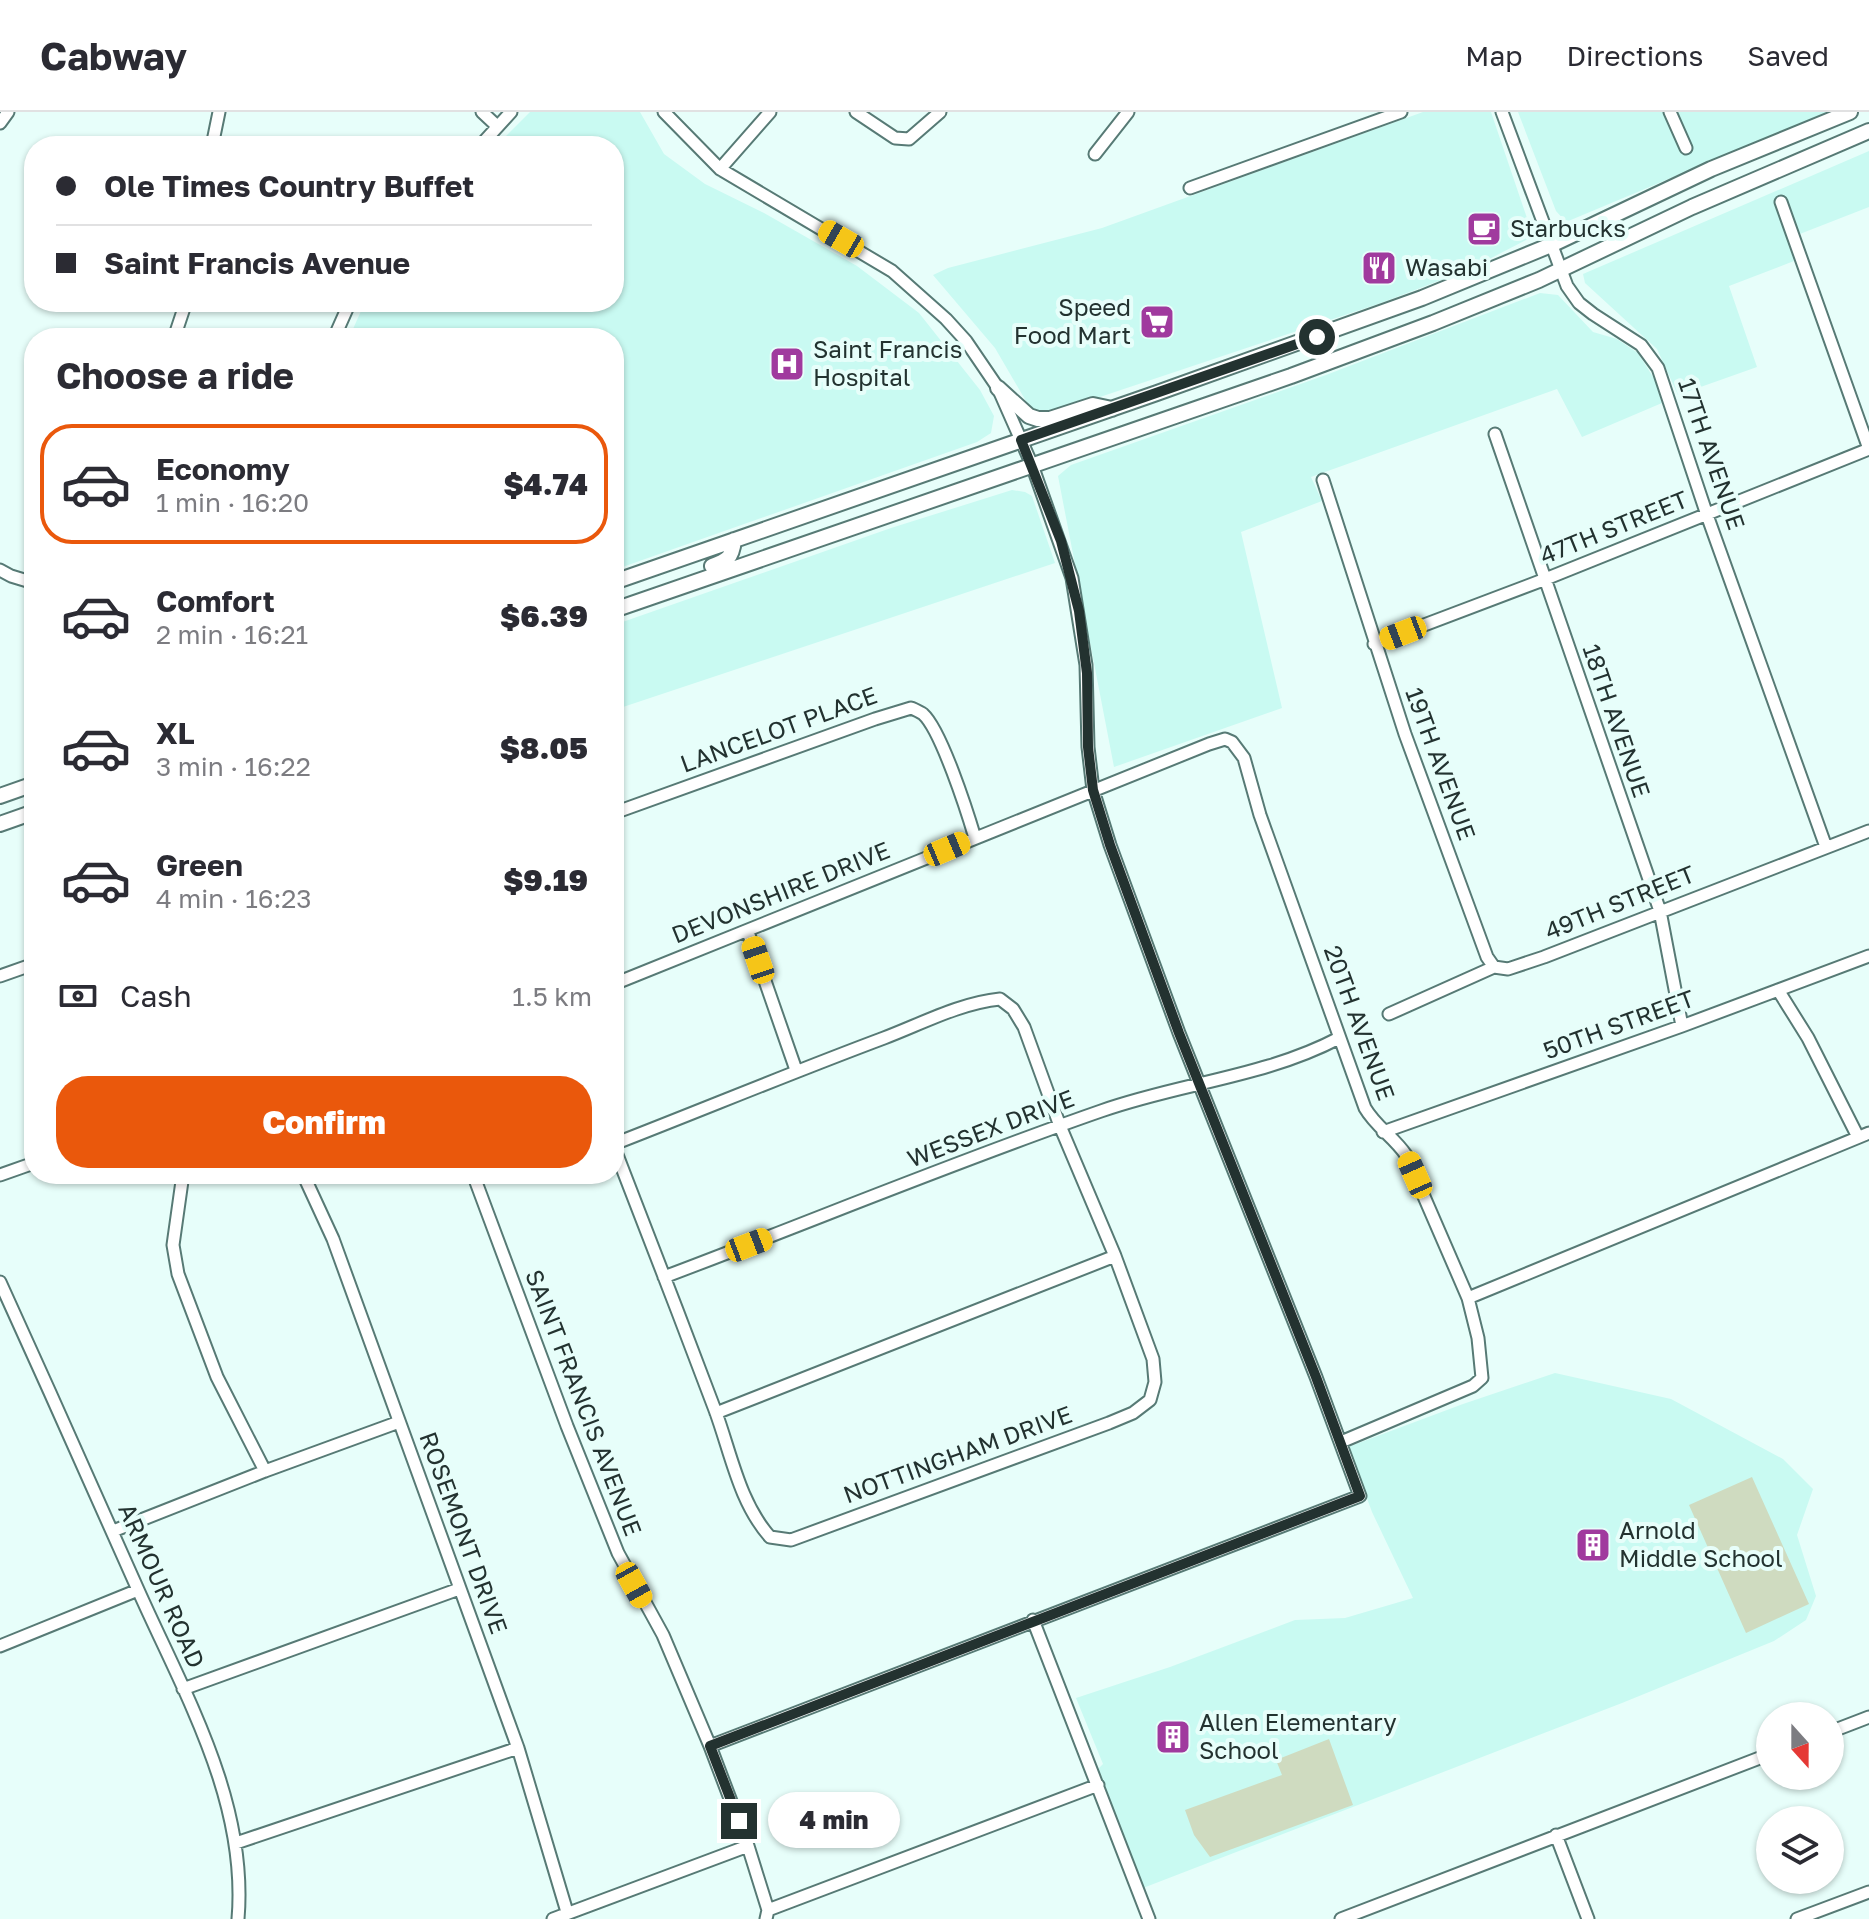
<!DOCTYPE html>
<meta charset="utf-8">
<style>
:root{--surface:#fff;--page:#f7f7f7;--text:#2b2b33;--muted:#7c7c81;--line:#e1e1e2;--accent:#ea580c}
body{margin:0;font-family:"Golos Text",sans-serif;background:var(--page);color:var(--text);height:100vh;display:flex;flex-direction:column;font-size:30px;white-space:nowrap}
*{box-sizing:border-box;margin:0}
p{font-size:26px;color:var(--muted)}
.icon{flex:none;width:44px;height:44px;fill:none;stroke:currentColor;stroke-width:2;stroke-linecap:round;stroke-linejoin:round}
.map{position:relative;flex:1;overflow:hidden}
.drawer{position:absolute;left:24px;top:216px;width:600px;height:856px;display:flex;flex-direction:column;background:var(--surface);border-radius:32px;box-shadow:0 2px 6px #0004}
.drawer>*{flex:none}
.hud{position:absolute;left:24px;top:24px;width:600px;height:176px;border-radius:32px;box-shadow:0 2px 6px #0004;display:grid;align-content:center;height:176px;padding:0 32px;background:var(--surface)}
.needle{width:52px;rotate:159deg}
.controls{position:absolute;left:1756px;top:1590px;display:grid;gap:16px}
.controls a{display:grid;place-items:center;width:88px;height:88px;border-radius:50%;background:var(--surface);box-shadow:0 2px 6px #0004;font-size:40px}
.end{position:absolute;width:36px;height:36px;margin:-18px;border:10px solid #233230;background:#fff;box-shadow:0 0 0 4px #fff}
.from{border-radius:50%}
.bubble{position:absolute;height:56px;border-radius:28px;background:var(--surface);box-shadow:0 2px 6px #0004;font-size:26px;font-weight:800;line-height:56px;text-align:center}
.car{position:absolute;width:24px;height:48px;margin:-24px -12px;border-radius:10px;box-shadow:0 0 6px 2px #0007;background:linear-gradient(#f5c518 24%,#345 0 40%,#f5c518 0 76%,#345 0 86%,#f5c518 0)}
.hud b{display:flex;align-items:center;gap:28px;height:76px;font-size:30px}
.hud b+b{border-top:2px solid var(--line)}
.hud i{width:20px;height:20px;background:var(--text)}
ul{padding:0;list-style:none}
li{display:flex;align-items:center;gap:24px;height:120px;margin:0 16px 12px;padding:0 16px;border:4px solid transparent;border-radius:32px}
li div{flex:1}
li b{display:block;font-size:30px}
li em{font-style:normal;font-weight:800}
li.selected{border-color:var(--accent)}
li>.icon{width:72px;height:72px;stroke-width:1.5}
h2{padding:0 32px;font-size:36px;line-height:96px}
.pay{display:flex;align-items:center;gap:20px;height:88px;padding:0 32px;font-size:30px}
.pay p{margin-inline-start:auto}
.cta{display:flex;gap:16px;margin-top:auto;padding:16px 32px}
.cta a{flex:1;height:92px;border-radius:32px;background:var(--accent);color:#fff;font-size:32px;font-weight:800;line-height:92px;text-align:center}
header{display:flex;align-items:center;gap:48px;box-sizing:border-box;height:112px;padding:0 40px;background:var(--surface);border-bottom:2px solid var(--line)}
header strong{font-size:38px}
nav{display:flex;gap:44px;margin-inline-start:auto;font-size:28px}
.map>svg:first-child{display:block}
.built{fill:#c9faf2}
.green{fill:#cfdbc0}
.lines{fill:none;stroke-linecap:round;stroke-linejoin:round}
.minor-casing{stroke:#577a75;stroke-width:15}
.major-casing{stroke:#577a75;stroke-width:18}
.minor{stroke:#fff;stroke-width:11}
.major{stroke:#fff;stroke-width:14}
.route{stroke:#233230;stroke-width:10}
.labels{text-anchor:middle;stroke-width:8;stroke-linejoin:round;paint-order:stroke}
.poi-label{font-size:24px;fill:#233230;stroke:#e7fefa;text-anchor:start}
.street-label{font-size:24px;fill:#233230;stroke:#e7fefa}
</style>
<header>
<strong>Cabway</strong>
<nav><a>Map</a><a>Directions</a><a>Saved</a></nav>
</header>
<div class="map">
<svg width="1869" height="1807" viewBox="0 0 1869 1807">
<rect width="100%" height="100%" fill="#e7fefa"/>
<!-- built -->
<path class="built" d="M530 0H640L664 42 705 72 764 101 857 154 919 201 980 278 994 304 991 321 977 330 614 458V226H349L365 190H614V34H496Z
M1423 0H1491L1530 115 1528 127 1470 157 1381 191 1049 302 1030 296 995 236 933 163 948 156 1102 116Z
M1518 0H1828L1566 110 1556 99Z
M1869 39V95L1787 127 1794 149 1729 174 1757 255 1678 283 1657 237 1585 171 1583 162Z
M1540 181 1558 183 1593 220 1617 227 1638 241 1655 268 1662 291 1582 325 1557 277 1311 365 1322 389 1241 420 1282 596 1114 655 1058 364 1071 353 1326 263Z
M1012 378 1025 380 1032 384 1055 451 614 598V513L891 416Z
M1555 1261 1671 1287 1783 1347 1813 1377 1797 1423 1816 1484 1806 1508 1774 1529 1622 1591 1143 1776 1098 1657 1103 1652 1076 1586 1170 1555 1295 1508 1345 1506 1413 1486 1372 1400 1348 1335 1463 1292Z"/>
<!-- green -->
<path class="green" d="M1752 1365 1809 1492 1746 1521 1689 1393Z
M1329 1627 1353 1693 1210 1745 1194 1723 1185 1698 1282 1663 1276 1648Z"/>
<g class="lines">
<defs>
<path id="minor" d="M482 0 497 14
M664 0 720 57 892 159 946 207 966 229 998 276 1032 353 1072 466 1086 553 1088 635 1093 678 1110 733 1179 921 1316 1265 1360 1384 710 1634
M856 0 895 26 909 27 940 0
M1502 0 1567 174 1579 191 1593 202 1641 233 1658 256 1707 403 1826 735
M1670 0 1686 36
M0 11 8 0
M212 34 219 0
M480 34 511 0
M1095 42 1128 0
M720 57 770 0
M1190 76 1401 0
M1781 90 1869 337
M174 226 186 190
M334 226 350 190
M1495 322 1660 799 1682 914
M1323 368 1405 622 1487 845 1494 855
M0 458 11 464 34 471
M1374 532 1543 468 1869 337
M614 701 875 607 911 596C912 596 922 601 923 602 941 618 967 699 975 726
M748 820 796 958
M0 864 34 852
M614 872 1209 632 1225 627 1232 630 1244 646 1260 703 1365 996C1376 1015 1394 1025 1406 1043L1468 1186 1478 1226 1482 1266 1473 1274 1341 1330
M1778 878 1808 926 1858 1025
M1389 902 1494 855 1508 857 1544 845 1869 719
M1383 1020 1682 914 1869 844
M614 1032C704 997 793 960 884 926 921 912 960 891 1000 887L1013 897 1024 915 1060 1014 1115 1144 1153 1247 1155 1270 1150 1288 1133 1301 1109 1311 791 1428 770 1425C739 1390 731 1341 715 1298 682 1210 648 1123 614 1035
M183 1062 173 1133 178 1162 217 1265 265 1359
M303 1062 333 1127 518 1636 567 1800
M473 1062 567 1314 618 1441 663 1523 710 1634 748 1734 768 1798
M486 1062 498 1064 530 1062
M0 1063 34 1051
M664 1165C810 1110 954 1050 1101 999 1180 971 1265 965 1339 926
M0 1170C47 1273 93 1377 139 1480 185 1583 248 1690 238 1807
M1468 1186 1869 1021
M716 1301 1115 1144
M113 1419 265 1359 399 1310
M1033 1508 1149 1807
M0 1534 138 1478
M183 1577 459 1477
M1830 1620 1869 1605
M1556 1723 1588 1807
M236 1731 518 1636
M553 1807 748 1734
M766 1807 768 1798 1098 1673
M1341 1807 1770 1642
M1797 1807 1869 1780"/>
<path id="major" d="M998 276 1029 304 1038 307H1050L1093 293 1112 297
M712 454C728 448 732 446 734 428
M614 470 1157 281 1422 186 1551 133 1711 57 1850 0
M614 498 1291 264 1433 211 1539 168 1692 95 1869 19
M0 684 34 672
M0 712 34 700"/>
</defs>
<!-- minor casing -->
<use href="#minor" class="minor-casing"/>
<!-- major casing -->
<use href="#major" class="major-casing"/>
<!-- minor -->
<use href="#minor" class="minor"/>
<!-- major -->
<use href="#major" class="major"/>
</g>
<g class="lines">
<!-- route -->
<path class="route" d="M739 1709 710 1634 1360 1384 1316 1265 1179 921 1110 733 1093 678 1088 635 1087 561 1079 499 1061 429 1021 328 1317 225"/>
</g>
<!-- icons -->
<defs>
<symbol id="cafe-square" viewBox="-11 -11 22 22"><rect x="-9" y="-9" width="18" height="18" rx="4" fill="#a03a9e" stroke="#e7fefa"/><path d="M-5.5-4.5H6V0H3Q3 3.5 0 3.5H-2.5Q-5.5 3.5-5.5 0ZM3-3.2v2h1.7v-2ZM-6 4.5H4V6H-6Z" fill="#fff"/></symbol>
<symbol id="restaurant-square" viewBox="-11 -11 22 22"><rect x="-9" y="-9" width="18" height="18" rx="4" fill="#a03a9e" stroke="#e7fefa"/><path d="M-5-6h1v4h1v-4h1v4h1v-4h1v5L-1.5 .5V6h-2V.5L-5-1ZM5-6V6H3V1.5H1.5Q1.5-4 5-6Z" fill="#fff"/></symbol>
<symbol id="supermarket-square" viewBox="-11 -11 22 22"><rect x="-9" y="-9" width="18" height="18" rx="4" fill="#a03a9e" stroke="#e7fefa"/><path d="M-6-5.5h2.5l.6 2H6L4.5 2H-2.5L-4.4-4H-6ZM-1.5 3.2a1.3 1.3 0 1 0 .1 0ZM3 3.2a1.3 1.3 0 1 0 .1 0Z" fill="#fff"/></symbol>
<symbol id="hospital-square" viewBox="-11 -11 22 22"><rect x="-9" y="-9" width="18" height="18" rx="4" fill="#a03a9e" stroke="#e7fefa"/><path d="M-5-5h3v3.5h4V-5h3V5h-3V1.5h-4V5h-3Z" fill="#fff"/></symbol>
<symbol id="building-square" viewBox="-11 -11 22 22"><rect x="-9" y="-9" width="18" height="18" rx="4" fill="#a03a9e" stroke="#e7fefa"/><path d="M-4-6H4V6H1V3H-1V6H-4ZM-2.5-4.3h1.7v1.8h-1.7ZM.8-4.3h1.7v1.8H.8ZM-2.5-1h1.7V.8h-1.7ZM.8-1h1.7V.8H.8Z" fill="#fff"/></symbol>
</defs>
<g fill-rule="evenodd">
<use href="#cafe-square" x="1464" y="97" width="40" height="40"/>
<use href="#restaurant-square" x="1359" y="136" width="40" height="40"/>
<use href="#supermarket-square" x="1137" y="190" width="40" height="40"/>
<use href="#hospital-square" x="767" y="232" width="40" height="40"/>
<use href="#building-square" x="1573" y="1413" width="40" height="40"/>
<use href="#building-square" x="1153" y="1605" width="40" height="40"/>
</g>
<g class="labels">
<!-- poi labels -->
<g class="poi-label">
<text x="1510" y="125">Starbucks</text>
<text x="1405" y="164">Wasabi</text>
<text x="1131" y="204" text-anchor="end">Speed<tspan x="1131" dy="28">Food Mart</tspan></text>
<text x="813" y="246">Saint Francis<tspan x="813" dy="28">Hospital</tspan></text>
<text x="1619" y="1427">Arnold<tspan x="1619" dy="28">Middle School</tspan></text>
<text x="1199" y="1619">Allen Elementary<tspan x="1199" dy="28">School</tspan></text>
</g>
<!-- street labels -->
<g class="street-label">
<text transform="translate(1711 342) rotate(71)" y="8">17TH AVENUE</text>
<text transform="translate(1614 416) rotate(-22)" y="8">47TH STREET</text>
<text transform="translate(1616 609) rotate(71)" y="8">18TH AVENUE</text>
<text transform="translate(779 618) rotate(-20)" y="8">LANCELOT PLACE</text>
<text transform="translate(1440 652) rotate(70)" y="8">19TH AVENUE</text>
<text transform="translate(781 781) rotate(-22)" y="8">DEVONSHIRE DRIVE</text>
<text transform="translate(1620 791) rotate(-22)" y="8">49TH STREET</text>
<text transform="translate(1359 911) rotate(70)" y="8">20TH AVENUE</text>
<text transform="translate(1619 913) rotate(-20)" y="8">50TH STREET</text>
<text transform="translate(991 1017) rotate(-21)" y="8">WESSEX DRIVE</text>
<text transform="translate(583 1291) rotate(69)" y="8">SAINT FRANCIS AVENUE</text>
<text transform="translate(958 1343) rotate(-20)" y="8">NOTTINGHAM DRIVE</text>
<text transform="translate(463 1421) rotate(70)" y="8">ROSEMONT DRIVE</text>
<text transform="translate(161 1474) rotate(66)" y="8">ARMOUR ROAD</text>
</g>
</g>
</svg>
<div class="controls">
<a><svg class="needle" viewBox="-14 -14 28 28"><path d="M0-13l5 13h-10z" fill="#e53935"/><path d="M0 13l5-13h-10z" fill="#7c7c81"/></svg></a>
<a><svg class="icon" aria-label="layers" viewBox="0 0 24 24"><path d="M12 4l9 5-9 5-9-5zM3 14l9 5 9-5"/></svg></a>
</div>
<i class="end from" style="left:1317px;top:225px"></i>
<i class="end" style="left:739px;top:1709px"></i>
<div class="bubble" style="left:768px;top:1680px;width:132px">4 min</div>
<i class="car" style="left:841px;top:127px;rotate:300deg"></i>
<i class="car" style="left:1403px;top:521px;rotate:249deg"></i>
<i class="car" style="left:947px;top:737px;rotate:67deg"></i>
<i class="car" style="left:758px;top:848px;rotate:341deg"></i>
<i class="car" style="left:1415px;top:1063px;rotate:336deg"></i>
<i class="car" style="left:749px;top:1133px;rotate:69deg"></i>
<i class="car" style="left:634px;top:1473px;rotate:151deg"></i>
<div class="hud">
<b><i class="from"></i>Ole Times Country Buffet</b>
<b><i></i>Saint Francis Avenue</b>
</div>
<section class="drawer">
<h2>Choose a ride</h2>
<ul>
<li class="selected"><svg class="icon" aria-label="car" viewBox="0 0 24 24"><path d="M5 17H2v-5l4-1 3-4h7l3 4 3 1v5h-3M9 17h6M6 11h13"/><circle cx="7" cy="17" r="2"/><circle cx="17" cy="17" r="2"/></svg><div><b>Economy</b><p>1 min · 16:20</p></div><em>$4.74</em></li>
<li><svg class="icon" aria-label="car" viewBox="0 0 24 24"><path d="M5 17H2v-5l4-1 3-4h7l3 4 3 1v5h-3M9 17h6M6 11h13"/><circle cx="7" cy="17" r="2"/><circle cx="17" cy="17" r="2"/></svg><div><b>Comfort</b><p>2 min · 16:21</p></div><em>$6.39</em></li>
<li><svg class="icon" aria-label="car" viewBox="0 0 24 24"><path d="M5 17H2v-5l4-1 3-4h7l3 4 3 1v5h-3M9 17h6M6 11h13"/><circle cx="7" cy="17" r="2"/><circle cx="17" cy="17" r="2"/></svg><div><b>XL</b><p>3 min · 16:22</p></div><em>$8.05</em></li>
<li><svg class="icon" aria-label="car" viewBox="0 0 24 24"><path d="M5 17H2v-5l4-1 3-4h7l3 4 3 1v5h-3M9 17h6M6 11h13"/><circle cx="7" cy="17" r="2"/><circle cx="17" cy="17" r="2"/></svg><div><b>Green</b><p>4 min · 16:23</p></div><em>$9.19</em></li>
</ul>
<div class="pay"><svg class="icon" aria-label="cash" viewBox="0 0 24 24"><path d="M3 7h18v10H3z"/><circle cx="12" cy="12" r="2"/></svg>Cash<p>1.5 km</p></div>
<div class="cta"><a>Confirm</a></div>
</section>
</div>
